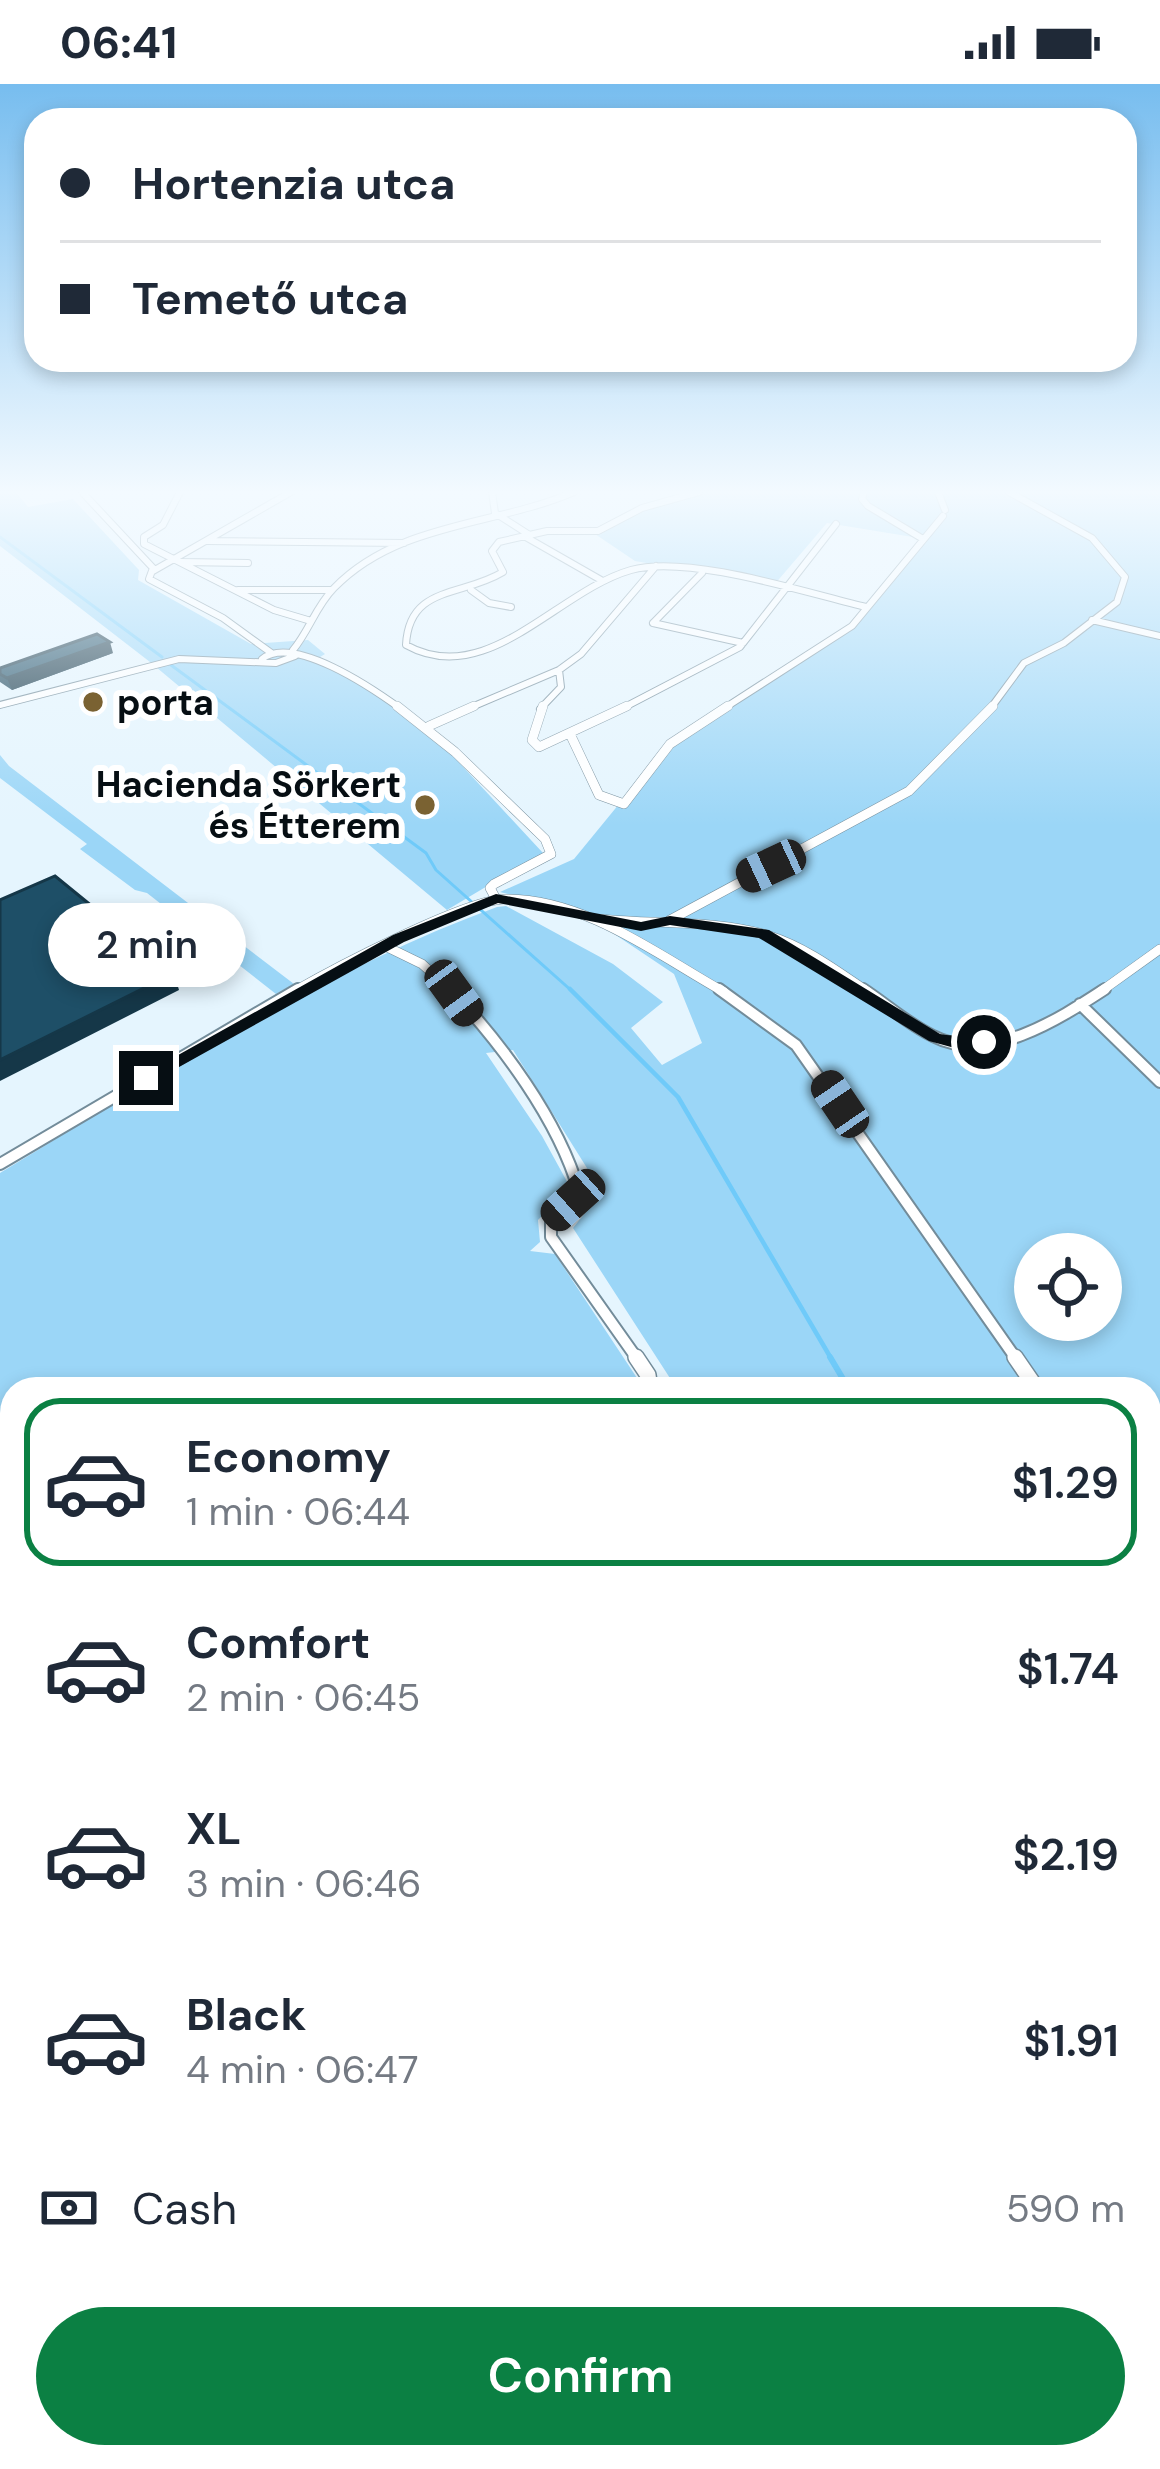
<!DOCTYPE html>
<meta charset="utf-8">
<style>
:root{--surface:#fff;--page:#f6f6f7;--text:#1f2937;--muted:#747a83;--line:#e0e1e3;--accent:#0b8043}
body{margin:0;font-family:"DM Sans",sans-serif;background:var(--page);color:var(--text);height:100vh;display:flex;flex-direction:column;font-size:45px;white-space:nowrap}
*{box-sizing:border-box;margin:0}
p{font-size:39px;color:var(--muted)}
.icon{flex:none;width:66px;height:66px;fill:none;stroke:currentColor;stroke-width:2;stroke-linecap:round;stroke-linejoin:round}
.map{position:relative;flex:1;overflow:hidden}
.sheet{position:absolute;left:0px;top:1293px;width:1161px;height:1092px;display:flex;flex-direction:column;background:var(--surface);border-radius:36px 36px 0 0;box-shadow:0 6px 18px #0003}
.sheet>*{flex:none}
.top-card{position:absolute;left:24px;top:24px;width:1113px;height:264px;border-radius:36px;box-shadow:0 6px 18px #0003;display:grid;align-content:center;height:264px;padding:0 36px;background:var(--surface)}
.buttons{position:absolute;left:1014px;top:1149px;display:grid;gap:24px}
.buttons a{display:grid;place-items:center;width:108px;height:108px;border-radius:50%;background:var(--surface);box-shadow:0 6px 18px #0003;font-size:60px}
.end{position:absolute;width:54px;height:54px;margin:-27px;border:15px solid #060e13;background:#fff;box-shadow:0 0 0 6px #fff}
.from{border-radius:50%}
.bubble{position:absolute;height:84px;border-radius:42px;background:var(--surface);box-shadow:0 6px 18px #0003;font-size:39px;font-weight:600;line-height:84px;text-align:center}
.car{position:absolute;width:36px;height:72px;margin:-36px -18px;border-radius:15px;box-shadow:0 0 9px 3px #0007;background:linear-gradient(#222 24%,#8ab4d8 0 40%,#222 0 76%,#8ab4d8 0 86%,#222 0)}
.top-card b{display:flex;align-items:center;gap:42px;height:114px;font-size:45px}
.top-card b+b{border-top:3px solid var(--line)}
.top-card i{width:30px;height:30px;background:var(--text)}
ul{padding:21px 0 0;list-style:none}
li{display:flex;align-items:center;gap:36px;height:168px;margin:0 24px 18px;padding:0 12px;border:6px solid transparent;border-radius:36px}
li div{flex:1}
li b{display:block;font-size:45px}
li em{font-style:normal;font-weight:600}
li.on{border-color:var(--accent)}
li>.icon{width:108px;height:108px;stroke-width:1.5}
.pay{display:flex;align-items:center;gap:30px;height:132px;padding:0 36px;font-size:45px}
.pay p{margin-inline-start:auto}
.cta{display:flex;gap:24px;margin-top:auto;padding:24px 36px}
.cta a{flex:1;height:138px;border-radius:72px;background:var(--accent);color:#fff;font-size:48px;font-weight:600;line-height:138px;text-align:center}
.status{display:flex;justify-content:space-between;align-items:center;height:84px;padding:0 60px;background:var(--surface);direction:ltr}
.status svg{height:33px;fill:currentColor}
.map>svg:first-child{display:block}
.green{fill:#9bd6f7;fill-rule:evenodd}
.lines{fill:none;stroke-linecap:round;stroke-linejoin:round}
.stream-far3{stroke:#6fcaf9;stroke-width:3}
.stream-far2{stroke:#6fcaf9;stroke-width:4.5}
.stream-far1{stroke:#6fcaf9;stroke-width:6}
.stream{stroke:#6fcaf9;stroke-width:8}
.street-far4-casing{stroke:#738c9a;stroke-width:8}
.street-far3-casing{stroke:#738c9a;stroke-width:10}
.street-far2-casing{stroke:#738c9a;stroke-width:14}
.street-far1-casing{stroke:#738c9a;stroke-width:18}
.street-casing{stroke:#738c9a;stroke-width:22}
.street-far4{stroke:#fff;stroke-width:6}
.street-far3{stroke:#fff;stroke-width:9}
.street-far2{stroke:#fff;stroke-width:10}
.street-far1{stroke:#fff;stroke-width:15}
.street{stroke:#fff;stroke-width:20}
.wall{fill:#1a4459}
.shaded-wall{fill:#153748}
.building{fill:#1e4f67;stroke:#153748;stroke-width:3}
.route{fill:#060e13}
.poi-dot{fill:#7a6232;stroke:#fff;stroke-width:4.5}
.labels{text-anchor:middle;stroke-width:12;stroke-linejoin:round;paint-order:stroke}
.far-poi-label{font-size:36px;font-weight:bold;fill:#060e13;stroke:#fff;text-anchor:start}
</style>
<div class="status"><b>06:41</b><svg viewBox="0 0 49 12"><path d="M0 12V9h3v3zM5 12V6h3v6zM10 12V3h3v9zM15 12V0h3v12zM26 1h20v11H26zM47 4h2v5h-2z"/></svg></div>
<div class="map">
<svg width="1160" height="2385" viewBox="0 0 1160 2385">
<rect width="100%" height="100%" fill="#e5f5fe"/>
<!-- green -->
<path class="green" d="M0 408H16L28 423 73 415 139 486 138 496 251 560 308 556 325 570 320 573 428 645 543 769 447 826 150 578 0 462Z
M703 408H1160V2385H1090L1084 2373H1149V1305H677L573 1144 602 1108 513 966 486 969 542 1052 570 1103 538 1136 540 1158 530 1167 555 1170 639 1297 635 1305H12V2373H1012L1017 2385H0V1089C160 992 320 888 497 823L506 822 613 880 663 918 631 944 662 981 702 959 674 890 580 827 500 808 574 775 669 659 828 559 870 522 925 455 827 439 774 501 635 477 595 450 646 426ZM1035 1170H1101V1236H1035Z
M0 671 9 682 294 900 276 910 147 809 135 806 80 765 87 760 0 694Z"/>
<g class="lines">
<!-- stream-far3 -->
<path class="stream-far3" d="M0 453 162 573
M171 581 426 769 436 786 573 908"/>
<!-- stream-far2 -->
<path class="stream-far2" d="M570 905 678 1013 832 1276"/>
<!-- stream-far1 -->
<path class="stream-far1" d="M830 1273 849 1305"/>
<!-- stream -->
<path class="stream" d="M1149 1828 1160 1846"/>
<defs>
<path id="street-far4" d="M82 408 153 484 149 495 223 534 270 568
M180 408 163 441 144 453V460L274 526 311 537
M492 408 495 429
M699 408 642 424 598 447H547L499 458 492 467 503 488C462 513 409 501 406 561 487 606 557 507 631 486 688 470 807 509 866 523
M864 408 862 415 868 422 923 455
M938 408 945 426
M495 429 528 450
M524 452 601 496
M207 457 404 459
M181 478 248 479
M153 487 291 408
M238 506H332
M471 506 489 519 511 523
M1092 536 1160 552
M653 539 743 559
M653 539 702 489
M293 566C309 547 316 522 334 504 398 438 495 442 574 408
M262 575C293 550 372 604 401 625
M0 621 179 575 276 579 295 572
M467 625 559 586 581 570 656 482
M540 625 561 603 559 586
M621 625 740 563 836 440
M723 625 852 542 943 432
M990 625 1024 579 1064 559 1117 518 1125 493 1092 454 1009 408"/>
<path id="street-far3" d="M397 622 455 668 545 755 551 770 494 800 490 804 496 815
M543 622 532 656 539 663 627 622
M429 642 474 622
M571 652 599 711 624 720 670 660 728 622
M601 835C656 841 716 835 770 852 805 863 837 887 868 908
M670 836 909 707 993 622
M385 862 422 880 453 908
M293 908C333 885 464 816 505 815 584 814 658 871 724 908
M1100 908 1160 865"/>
<path id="street-far2" d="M450 905C501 959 558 1035 579 1107L551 1137V1153L638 1276
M719 905 796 961 1017 1276
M863 905C886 920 908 940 933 952 989 981 1059 935 1105 905
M1080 920 1160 998
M0 1080 298 905"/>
<path id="street-far1" d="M636 1273 648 1291 650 1305
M1015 1273 1037 1305
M1149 1469 1160 1486"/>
<path id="street" d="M1028 2373 1033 2385"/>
</defs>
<!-- street-far4 casing -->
<use href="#street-far4" class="street-far4-casing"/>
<!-- street-far3 casing -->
<use href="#street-far3" class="street-far3-casing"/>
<!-- street-far2 casing -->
<use href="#street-far2" class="street-far2-casing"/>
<!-- street-far1 casing -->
<use href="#street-far1" class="street-far1-casing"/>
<!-- street casing -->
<use href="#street" class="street-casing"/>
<!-- street-far4 -->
<use href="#street-far4" class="street-far4"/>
<!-- street-far3 -->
<use href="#street-far3" class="street-far3"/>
<!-- street-far2 -->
<use href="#street-far2" class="street-far2"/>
<!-- street-far1 -->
<use href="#street-far1" class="street-far1"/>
<!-- street -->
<use href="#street" class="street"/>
</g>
<!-- wall -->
<path class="wall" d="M113 569 12 606 0 598V584Z"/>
<!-- shaded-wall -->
<path class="shaded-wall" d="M110 558 113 569 12 606 7 594Z
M174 889 179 906 0 997V976Z"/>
<!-- building -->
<path class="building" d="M97 550 110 558 7 594 0 590V584Z
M55 792 174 889 0 976V816Z"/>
<!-- sky -->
<linearGradient id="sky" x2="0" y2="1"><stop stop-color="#77bdef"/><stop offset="0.55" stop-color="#f3faff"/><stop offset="1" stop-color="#f3faff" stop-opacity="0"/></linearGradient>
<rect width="1160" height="742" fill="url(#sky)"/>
<!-- route -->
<path class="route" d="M496 810 641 838 670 832 769 846 940 950C955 953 982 950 992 958L962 966 929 957 759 854 670 841 641 847 498 819 404 858 152 998 137 994 393 851Z"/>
<!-- markers -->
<g class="poi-dot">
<circle cx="93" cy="618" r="12"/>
<circle cx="425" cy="721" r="12"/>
</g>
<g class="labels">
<!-- far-poi labels -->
<g class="far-poi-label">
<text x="117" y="631">porta</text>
<text x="401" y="713" text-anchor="end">Hacienda Sörkert<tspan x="401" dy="41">és Étterem</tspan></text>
</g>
</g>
</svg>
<div class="buttons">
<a><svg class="icon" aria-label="locate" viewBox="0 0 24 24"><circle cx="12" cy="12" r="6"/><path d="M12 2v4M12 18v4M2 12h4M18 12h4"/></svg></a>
</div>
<i class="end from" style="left:984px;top:958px"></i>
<i class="end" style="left:146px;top:994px"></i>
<div class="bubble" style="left:48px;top:819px;width:198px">2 min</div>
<i class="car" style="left:771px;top:782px;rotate:245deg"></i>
<i class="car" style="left:454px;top:909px;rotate:144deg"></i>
<i class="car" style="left:840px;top:1020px;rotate:326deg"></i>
<i class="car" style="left:573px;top:1116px;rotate:228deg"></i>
<div class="top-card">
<b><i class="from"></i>Hortenzia utca</b>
<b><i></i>Temető utca</b>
</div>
<section class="sheet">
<ul>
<li class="on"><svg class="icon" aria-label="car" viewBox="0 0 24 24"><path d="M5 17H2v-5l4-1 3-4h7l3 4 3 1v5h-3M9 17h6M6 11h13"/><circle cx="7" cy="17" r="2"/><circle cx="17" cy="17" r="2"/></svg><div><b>Economy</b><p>1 min · 06:44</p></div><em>$1.29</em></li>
<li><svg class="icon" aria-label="car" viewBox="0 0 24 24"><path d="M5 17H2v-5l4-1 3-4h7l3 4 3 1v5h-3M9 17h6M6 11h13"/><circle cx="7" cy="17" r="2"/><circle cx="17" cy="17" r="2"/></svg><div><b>Comfort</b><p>2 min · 06:45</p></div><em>$1.74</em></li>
<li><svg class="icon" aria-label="car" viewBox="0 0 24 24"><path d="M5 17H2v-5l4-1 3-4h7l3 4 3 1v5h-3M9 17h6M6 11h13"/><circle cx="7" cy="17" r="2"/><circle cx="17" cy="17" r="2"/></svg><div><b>XL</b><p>3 min · 06:46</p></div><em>$2.19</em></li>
<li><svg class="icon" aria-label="car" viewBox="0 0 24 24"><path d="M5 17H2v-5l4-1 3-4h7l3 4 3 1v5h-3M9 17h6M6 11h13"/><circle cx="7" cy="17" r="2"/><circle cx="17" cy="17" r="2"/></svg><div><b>Black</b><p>4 min · 06:47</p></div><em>$1.91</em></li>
</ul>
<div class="pay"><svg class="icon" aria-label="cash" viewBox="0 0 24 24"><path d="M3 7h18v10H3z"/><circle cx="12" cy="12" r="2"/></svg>Cash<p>590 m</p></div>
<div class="cta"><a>Confirm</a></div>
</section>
</div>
